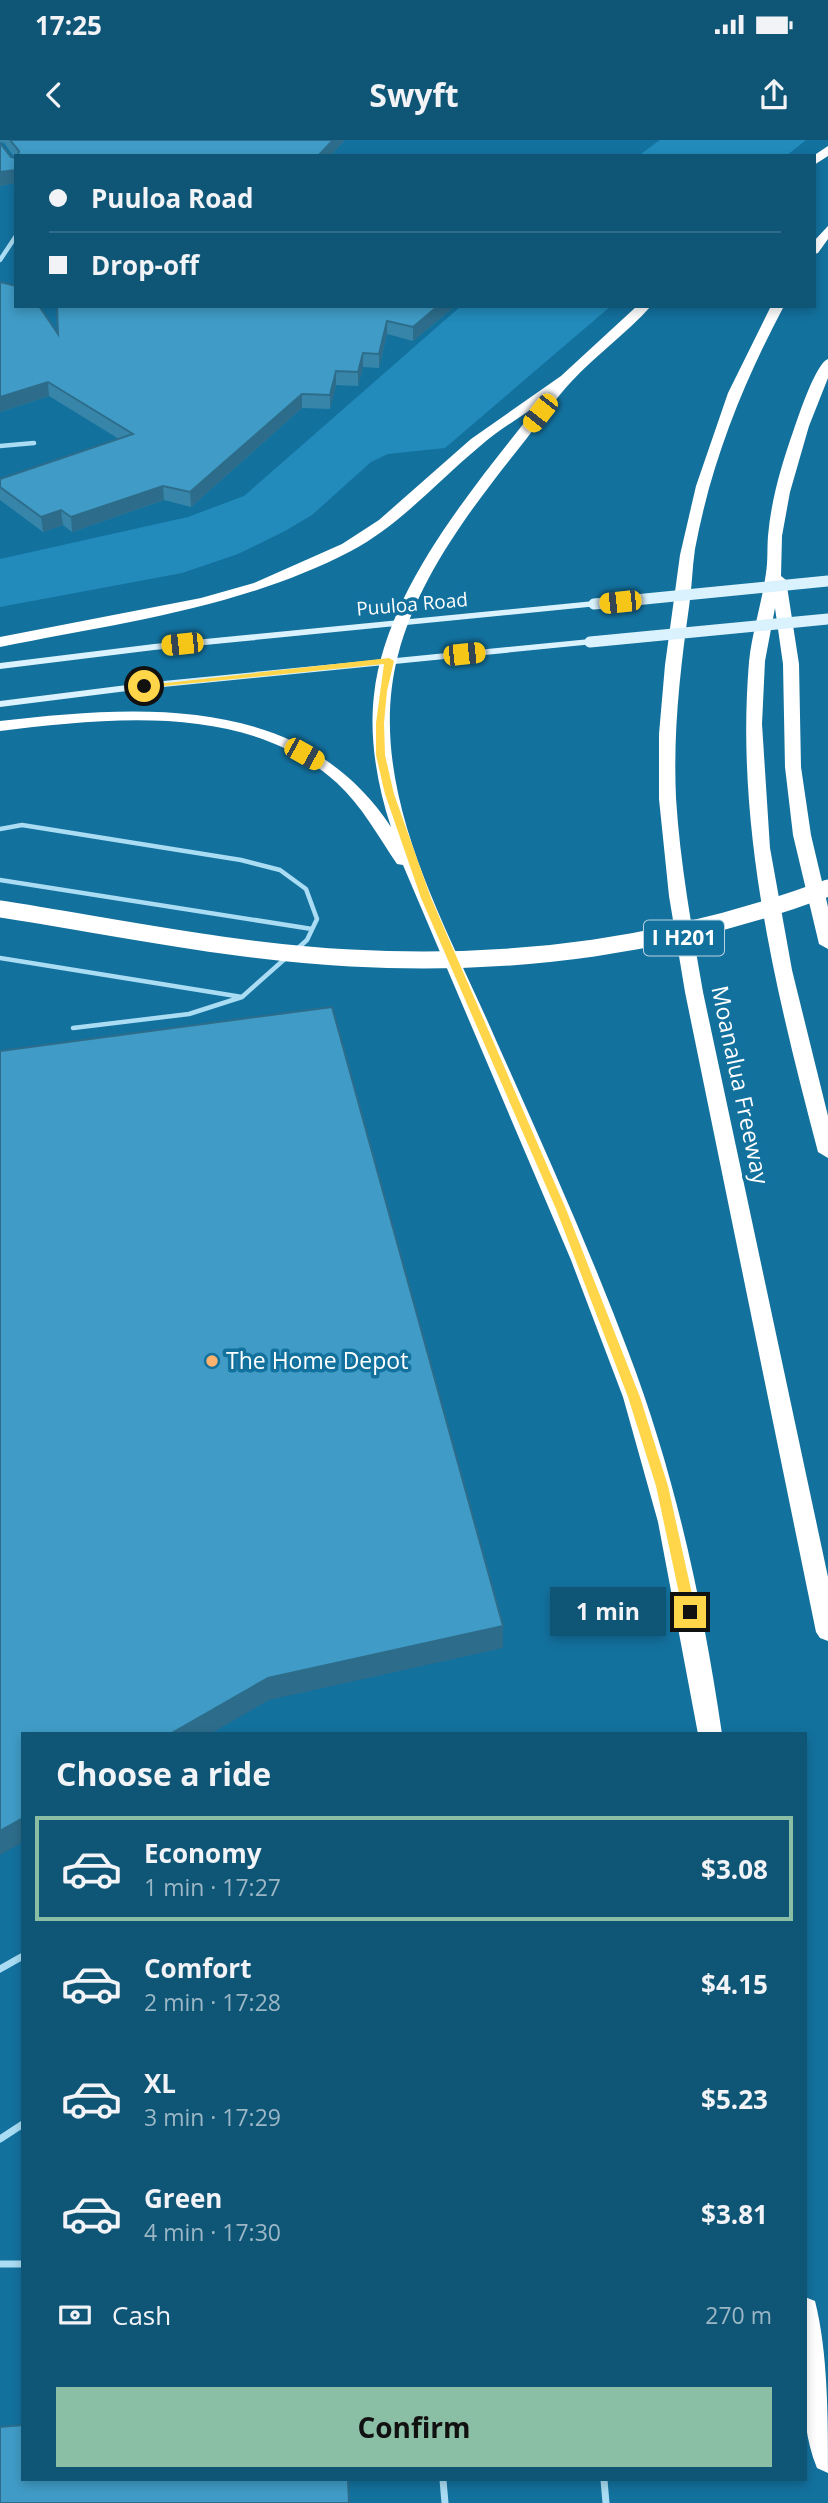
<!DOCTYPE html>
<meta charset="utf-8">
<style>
:root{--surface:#0e5576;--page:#1c5e7e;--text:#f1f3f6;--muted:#9bb7c5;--line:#2e6b88;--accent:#8abfa5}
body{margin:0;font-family:"Open Sans",sans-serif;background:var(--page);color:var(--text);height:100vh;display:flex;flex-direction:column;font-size:26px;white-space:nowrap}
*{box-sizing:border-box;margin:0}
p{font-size:23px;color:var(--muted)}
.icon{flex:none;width:38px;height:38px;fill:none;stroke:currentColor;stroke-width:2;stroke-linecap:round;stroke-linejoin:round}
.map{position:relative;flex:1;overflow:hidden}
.drawer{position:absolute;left:21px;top:1592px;width:786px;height:749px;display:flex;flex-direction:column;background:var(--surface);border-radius:0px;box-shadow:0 4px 10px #0003}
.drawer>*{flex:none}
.banner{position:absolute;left:14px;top:14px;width:802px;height:154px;border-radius:0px;box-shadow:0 4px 10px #0003;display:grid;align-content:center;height:154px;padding:0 35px;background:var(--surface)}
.end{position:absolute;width:32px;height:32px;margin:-16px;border:9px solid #ffd54a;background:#111;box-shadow:0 0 0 4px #111}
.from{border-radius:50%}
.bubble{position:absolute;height:49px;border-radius:0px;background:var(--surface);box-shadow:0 4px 10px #0003;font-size:23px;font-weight:700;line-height:49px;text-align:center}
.car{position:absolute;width:21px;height:42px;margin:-21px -10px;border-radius:9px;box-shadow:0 0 5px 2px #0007;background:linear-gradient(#f5c518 24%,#345 0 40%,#f5c518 0 76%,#345 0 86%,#f5c518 0)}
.banner b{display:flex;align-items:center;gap:24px;height:66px;font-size:26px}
.banner b+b{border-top:2px solid var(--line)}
.banner i{width:18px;height:18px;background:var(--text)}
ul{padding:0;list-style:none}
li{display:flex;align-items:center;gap:21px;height:105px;margin:0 14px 10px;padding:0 21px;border:4px solid transparent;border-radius:0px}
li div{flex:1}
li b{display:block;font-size:26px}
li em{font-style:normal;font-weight:700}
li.on{border-color:var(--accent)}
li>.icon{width:63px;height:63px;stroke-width:1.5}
h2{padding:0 35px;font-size:32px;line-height:84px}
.pay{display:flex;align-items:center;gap:18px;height:77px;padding:0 35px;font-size:26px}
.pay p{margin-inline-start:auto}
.button{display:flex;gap:14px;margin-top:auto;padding:14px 35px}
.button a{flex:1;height:80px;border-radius:0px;background:var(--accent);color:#111;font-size:28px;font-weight:700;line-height:80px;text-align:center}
.status{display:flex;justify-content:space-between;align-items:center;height:49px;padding:0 35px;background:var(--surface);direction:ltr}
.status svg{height:19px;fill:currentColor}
header{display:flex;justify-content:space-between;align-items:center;height:91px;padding:0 35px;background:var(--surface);font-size:32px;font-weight:700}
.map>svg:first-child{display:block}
.green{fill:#228bbb}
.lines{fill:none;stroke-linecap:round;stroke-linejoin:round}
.service-far1{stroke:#aaddf4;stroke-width:4.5}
.service{stroke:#aaddf4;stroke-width:7}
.minor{stroke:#aaddf4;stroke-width:4.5}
.secondary{fill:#daf2fd;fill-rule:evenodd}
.motorway{fill:#fff;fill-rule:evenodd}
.secondary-bridge{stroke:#daf2fd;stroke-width:11}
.motorway-bridge{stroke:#fff;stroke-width:17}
.wall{fill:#3786aa}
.shaded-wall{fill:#2d6d8b}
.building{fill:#409cc6;stroke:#2d6d8b;stroke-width:2}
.route{fill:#ffd54a}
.poi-dot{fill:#ffb26d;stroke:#13719e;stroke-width:2.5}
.labels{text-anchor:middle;stroke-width:7;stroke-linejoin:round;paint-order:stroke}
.far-street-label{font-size:19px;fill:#fff;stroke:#13719e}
.shield{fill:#13719e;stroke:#b8d4e2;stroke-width:2}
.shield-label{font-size:21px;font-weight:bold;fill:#fff}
.street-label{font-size:23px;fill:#fff;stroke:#13719e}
.poi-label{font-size:23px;fill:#fff;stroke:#13719e;text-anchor:start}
</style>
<div class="status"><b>17:25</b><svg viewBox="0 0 49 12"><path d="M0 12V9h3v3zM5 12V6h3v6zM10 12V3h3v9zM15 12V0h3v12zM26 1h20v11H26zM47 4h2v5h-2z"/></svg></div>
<header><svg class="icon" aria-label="back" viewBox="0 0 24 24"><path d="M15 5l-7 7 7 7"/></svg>Swyft<svg class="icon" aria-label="share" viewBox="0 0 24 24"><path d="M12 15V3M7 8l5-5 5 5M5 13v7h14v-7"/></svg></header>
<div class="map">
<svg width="828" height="2363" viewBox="0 0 828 2363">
<rect width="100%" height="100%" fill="#13719e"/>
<!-- green -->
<path class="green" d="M660 0H806L786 16H638Z
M461 166H611L445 308 388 314 371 322 312 375 285 391 238 414 182 433 0 467V419L188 377 244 356Z"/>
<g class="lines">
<!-- service-far1 -->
<path class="service-far1" d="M0 689 22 685 241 720 280 730 306 749 317 779 307 800 297 809
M0 740 312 789
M0 818 242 857 189 874 73 888
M242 857 287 817"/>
<!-- service -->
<path class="service" d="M0 1829 23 1816
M0 1999 23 1984
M0 2124H23
M443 2340 445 2363
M604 2340 606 2363"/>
<!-- minor -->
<path class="minor" d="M0 120 16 96
M0 306 34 303"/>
<!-- secondary -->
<path class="secondary" d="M594 461 598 462V466L154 510 0 529V523L154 504Z
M590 499 594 500V504L143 549 0 567V561L143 543Z"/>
<!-- motorway -->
<path class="motorway" d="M828 6V16L814 25 813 16Z
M828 86V99L818 113 814 114V101Z
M637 166H651C627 193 596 215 571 242 555 259 541 280 527 298 476 362 419 434 398 515 364 647 444 780 495 898 541 1001 588 1105 628 1211 675 1334 703 1464 722 1594H698L658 1382 623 1257 571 1120 403 725 397 724C378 696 362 666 337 643 247 562 110 578 0 591V581C140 565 303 553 391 687 377 645 369 598 374 555 386 448 475 346 539 264 519 278 497 291 479 307 437 342 400 385 351 411 242 468 119 483 0 507V497L201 458 254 443 342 404 379 380 471 299 561 236Z
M771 166H784C743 243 711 323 695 409 692 429 692 448 689 467 680 531 673 593 676 658 680 723 692 788 703 852L828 1437V1501L820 1498 816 1492 685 852 669 756 659 659V594L665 525 680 415 696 346 728 253Z
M828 219V238L809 286 790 352 782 396 781 436 786 440 799 524 801 627 811 695 828 767V809L819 804 793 695 785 627 783 524 775 468 765 521 762 584 770 708 792 830 828 976V1018L818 1012C776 852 735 688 749 522 752 492 762 463 766 433 768 421 767 409 768 396 771 360 782 323 794 289 799 275 816 223 828 219Z
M805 2157 815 2161C828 2212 828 2279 828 2333L817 2328C796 2277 805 2212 805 2157Z"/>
<!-- secondary-bridge -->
<path class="secondary-bridge" d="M594 464 828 441
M590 502 828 479"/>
<!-- motorway-bridge -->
<path class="motorway-bridge" d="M0 769C116 787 233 812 351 818 517 827 672 806 828 748"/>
</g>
<!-- wall -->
<path class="wall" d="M0 0H345L330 16H16V43L0 46 11 17 15 18 4 3 0 2Z
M455 166 413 201 387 194 379 228 363 227 358 246 336 245 330 269 302 268 191 367 164 360 72 392 63 385 43 392 0 360V339L119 299 49 256 0 272 58 194Z"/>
<!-- shaded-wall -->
<path class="shaded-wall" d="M333 0H345L330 16H318Z
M16 30V43L0 46V32Z
M438 166H455L413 201V187Z
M387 181V194L379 228V214Z
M363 213V227L358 246V232Z
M336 231V245L330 269V255Z
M48 242 49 256 0 272V257Z
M302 254V268L191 367 190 352Z
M163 346 164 360 72 392 71 377Z
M61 370 63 385 43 392 41 377Z
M503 1486V1508L269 1560 210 1594H170L268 1538Z
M23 1678V1702L0 1715V1691Z"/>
<!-- building -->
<path class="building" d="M10 0H333L318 16H18L19 11Z
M0 3 11 17 16 18V30L0 32Z
M0 142 16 146V166H39L58 194 57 166H438L413 187 387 181 379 214 363 213 358 232 336 231 330 255 302 254 190 352 163 346 71 377 61 370 41 377 0 347V339L133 294 48 242 0 257Z
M332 867 503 1486 268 1538 170 1594H23V1678L0 1691V911Z
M23 2285V2340H348L349 2363H0V2287Z"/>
<!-- route -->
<path class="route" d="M389 518 394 521 387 551 384 583 385 615 394 654 431 758 566 1069 640 1257 668 1346 696 1472 690 1477 683 1472 656 1346 628 1257 556 1069 421 758 385 654 376 615V583L384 524 144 548 139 546Z"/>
<!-- markers -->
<circle class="poi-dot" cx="212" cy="1221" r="7"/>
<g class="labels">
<!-- far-street labels -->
<g class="far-street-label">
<text transform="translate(412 464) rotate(-5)" y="7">Puuloa Road</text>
</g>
<!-- shield labels -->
<rect class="shield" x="644" y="780.5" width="80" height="35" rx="5"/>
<g class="shield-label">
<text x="684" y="805">I H201</text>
</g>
<!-- street labels -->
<g class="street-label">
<text transform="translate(740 945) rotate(78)" y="8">Moanalua Freeway</text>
</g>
<!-- poi labels -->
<g class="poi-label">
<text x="226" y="1229">The Home Depot</text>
</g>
</g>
</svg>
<i class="end from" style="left:144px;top:546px"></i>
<i class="end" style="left:690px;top:1472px"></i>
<div class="bubble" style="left:550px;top:1447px;width:116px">1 min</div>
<i class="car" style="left:540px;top:273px;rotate:218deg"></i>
<i class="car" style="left:620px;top:462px;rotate:264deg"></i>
<i class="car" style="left:182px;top:504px;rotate:264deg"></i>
<i class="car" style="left:464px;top:514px;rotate:84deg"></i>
<i class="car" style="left:304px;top:614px;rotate:119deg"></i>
<div class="banner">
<b><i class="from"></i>Puuloa Road</b>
<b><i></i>Drop-off</b>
</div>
<section class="drawer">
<h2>Choose a ride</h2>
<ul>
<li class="on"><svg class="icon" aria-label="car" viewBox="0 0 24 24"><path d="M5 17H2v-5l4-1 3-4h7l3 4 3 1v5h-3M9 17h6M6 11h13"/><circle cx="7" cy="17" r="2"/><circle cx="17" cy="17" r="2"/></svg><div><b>Economy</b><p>1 min · 17:27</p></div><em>$3.08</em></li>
<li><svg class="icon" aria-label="car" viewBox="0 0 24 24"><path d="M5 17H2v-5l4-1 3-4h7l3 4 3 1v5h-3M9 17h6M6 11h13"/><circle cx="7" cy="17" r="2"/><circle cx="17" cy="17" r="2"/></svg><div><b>Comfort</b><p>2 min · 17:28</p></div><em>$4.15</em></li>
<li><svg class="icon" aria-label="car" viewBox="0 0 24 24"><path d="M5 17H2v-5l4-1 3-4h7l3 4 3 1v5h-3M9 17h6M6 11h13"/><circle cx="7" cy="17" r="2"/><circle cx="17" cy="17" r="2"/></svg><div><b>XL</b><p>3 min · 17:29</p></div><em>$5.23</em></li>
<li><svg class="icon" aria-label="car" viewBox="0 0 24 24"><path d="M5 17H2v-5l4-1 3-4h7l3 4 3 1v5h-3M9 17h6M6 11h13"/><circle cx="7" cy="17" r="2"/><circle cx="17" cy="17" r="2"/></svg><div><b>Green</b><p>4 min · 17:30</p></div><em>$3.81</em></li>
</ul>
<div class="pay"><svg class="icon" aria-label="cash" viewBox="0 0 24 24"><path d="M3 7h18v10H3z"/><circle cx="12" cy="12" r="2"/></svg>Cash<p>270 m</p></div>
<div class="button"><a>Confirm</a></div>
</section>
</div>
